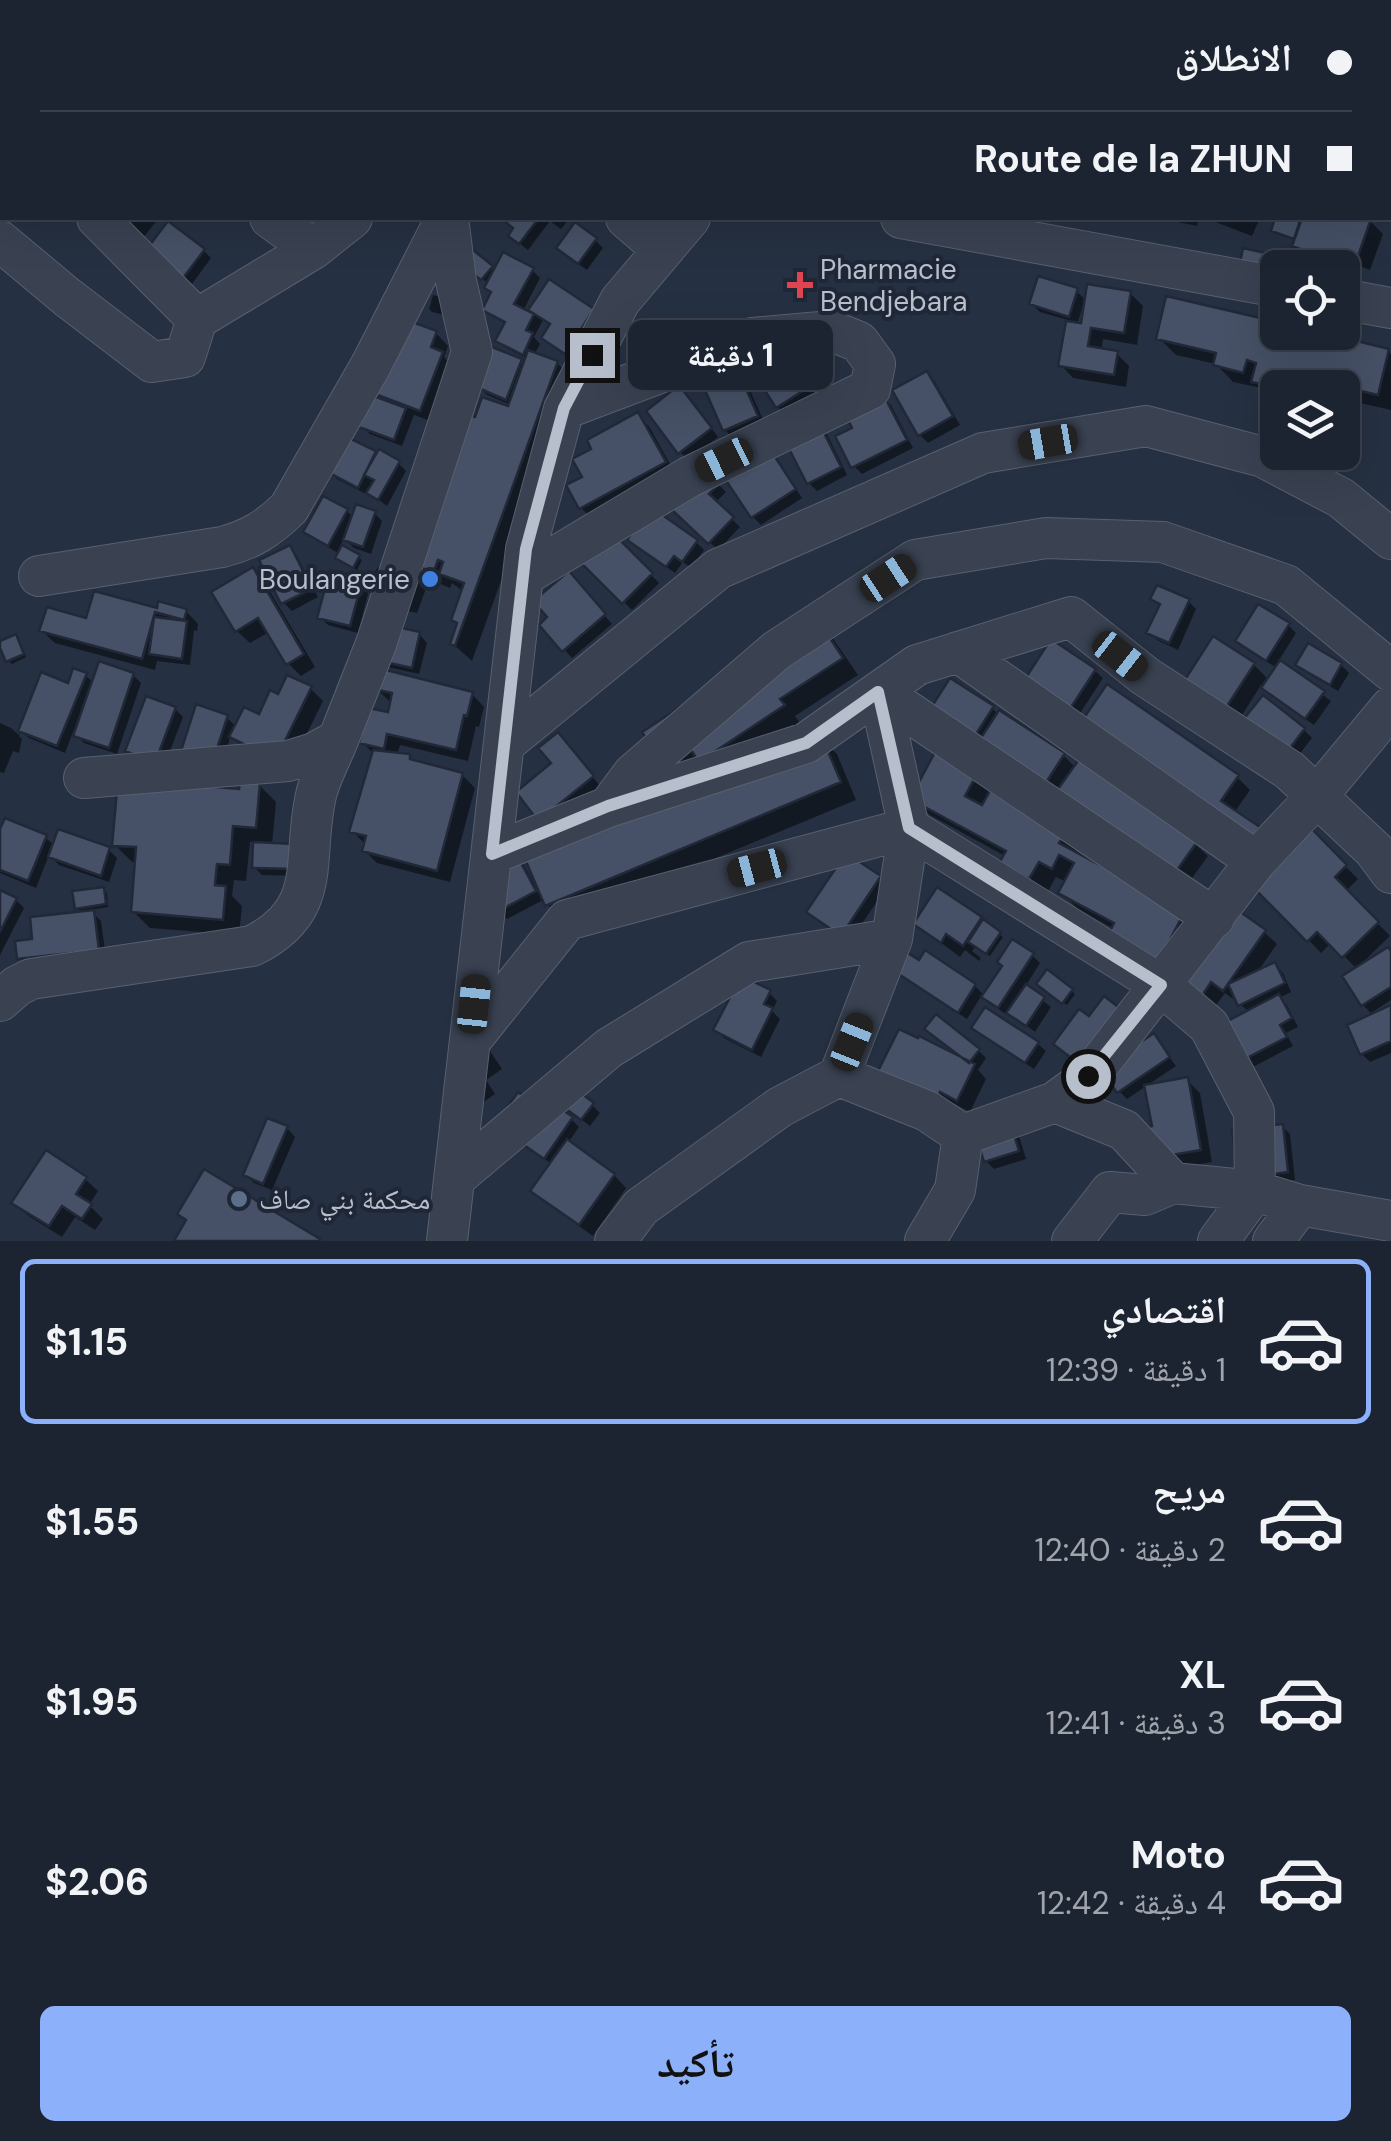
<!DOCTYPE html>
<html lang="ar">
<meta charset="utf-8">
<style>
:root{--surface:#1c2432;--page:#252c3a;--text:#f1f3f6;--muted:#a0a4ac;--line:#3a414d;--accent:#8db0fb}
body{margin:0;font-family:"DM Sans","Noto Naskh Arabic",sans-serif;background:var(--page);color:var(--text);direction:rtl;height:100vh;display:flex;flex-direction:column;font-size:38px;white-space:nowrap}
*{box-sizing:border-box;margin:0}
p{font-size:32px;color:var(--muted)}
.icon{flex:none;width:55px;height:55px;fill:none;stroke:currentColor;stroke-width:2;stroke-linecap:round;stroke-linejoin:round}
.map{position:relative;height:1241px;overflow:hidden;direction:ltr}
.drawer{display:flex;flex-direction:column;background:var(--surface);flex:1}
.drawer>*{flex:none}
.banner{position:absolute;left:0px;top:0px;width:1392px;height:220px;box-shadow:0 10px 40px #0002,0 0 0 2px var(--line);direction:rtl;display:grid;align-content:center;height:220px;padding:0 40px;background:var(--surface)}
.fabs{position:absolute;left:1260px;top:250px;display:grid;gap:20px}
.fabs a{display:grid;place-items:center;width:100px;height:100px;border-radius:15px;background:var(--surface);box-shadow:0 10px 40px #0002,0 0 0 2px var(--line);font-size:50px}
.end{position:absolute;width:45px;height:45px;margin:-22px;border:12px solid #b7becc;background:#111;box-shadow:0 0 0 5px #111}
.from{border-radius:50%}
.bubble{position:absolute;height:70px;border-radius:15px;background:var(--surface);box-shadow:0 10px 40px #0002,0 0 0 2px var(--line);font-size:32px;font-weight:800;line-height:70px;text-align:center;direction:rtl}
.car{position:absolute;width:30px;height:60px;margin:-30px -15px;border-radius:12px;box-shadow:0 0 8px 2px #0007;background:linear-gradient(#222 24%,#8ab4d8 0 40%,#222 0 76%,#8ab4d8 0 86%,#222 0)}
.banner b{display:flex;align-items:center;gap:35px;height:95px;font-size:38px}
.banner b+b{border-top:2px solid var(--line)}
.banner i{width:25px;height:25px;background:var(--text)}
ul{padding:18px 0 0;list-style:none}
li{display:flex;align-items:center;gap:30px;height:165px;margin:0 20px 15px;padding:0 20px;border:5px solid transparent;border-radius:15px}
li div{flex:1}
li b{display:block;font-size:38px}
li em{font-style:normal;font-weight:800}
li.current{border-color:var(--accent)}
li>.icon{width:90px;height:90px;stroke-width:1.5}
.primary-button{display:flex;gap:20px;margin-top:auto;padding:20px 40px}
.primary-button a{flex:1;height:115px;border-radius:15px;background:var(--accent);color:#111;font-size:40px;font-weight:800;line-height:115px;text-align:center}
.map>svg:first-child{display:block}
.shadow{fill:#0007;fill-rule:evenodd}
.building{fill:#465167;stroke:#212939;stroke-width:2.5}
.lines{fill:none;stroke-linecap:round;stroke-linejoin:round}
.minor-casing{stroke:#58606f;stroke-width:42}
.minor{stroke:#3a4252;stroke-width:40}
.route{stroke:#b7becc;stroke-width:12}
.health-dot{fill:#e0444e;stroke:#1f2737;stroke-width:4}
.shop-dot{fill:#3f7fe0;stroke:#1f2737;stroke-width:4}
.service-dot{fill:#5c6f8a;stroke:#1f2737;stroke-width:4}
.labels{text-anchor:middle;stroke-width:8;stroke-linejoin:round;paint-order:stroke}
.poi-label{font-size:28px;fill:#b7becc;stroke:#1f2737;text-anchor:start}
</style>
<div class="map">
<svg width="1391" height="1241" viewBox="0 0 1391 1241">
<rect width="100%" height="100%" fill="#253042"/>
<!-- shadow -->
<path class="shadow" d="M0 0H42V2H2V23H0Z
M79 0H153L154 2H80Z
M162 0H249L252 2H161Z
M325 0H387L388 2H314Z
M447 0H494L495 2H449Z
M511 0H555L557 2H514Z
M568 0H591L593 2H570Z
M638 0H717L714 2H636Z
M761 0H863L861 2H758Z
M988 0H1069L1068 2H987Z
M1292 0H1348V2H1294Z
M1376 0H1391V21L1390 2H1376Z
M2 26V87L0 85V28Z
M1390 80H1391V168L1390 167Z
M106 218H156L158 219 139 243Z
M290 218H344L319 245Z
M507 218H570L561 229 550 221 528 250 519 243 515 229 506 220Z
M1159 218H1199L1197 226Z
M1205 218H1260L1252 236Z
M1278 218H1296L1303 222 1305 218H1360L1370 221 1383 234 1370 270 1349 262 1345 272 1342 271V268H1333L1307 258 1295 246 1297 240 1277 234 1274 230Z
M595 240 603 248 587 270 567 256Z
M203 250 211 258 192 284 157 258Z
M468 268H491L495 272 532 270 540 278 523 311 528 314 550 282 593 311 573 360 544 337 552 326 543 320 534 337 540 344 534 355 557 363 574 380 472 661 452 643 459 625 464 592 452 583 450 588 429 579 412 562 477 420 509 409 511 405 487 395 479 387 521 361 525 366 531 361 506 348 498 340 506 324 493 317 485 309 493 294 489 284Z
M1076 291 1087 301 1130 293 1143 306 1137 345 1103 339 1101 351 1117 354 1129 366 1126 387 1073 378 1061 365 1068 320 1040 312 1032 304ZM1084 302 1087 303 1083 326 1077 325Z
M433 295 453 300V317L432 312 429 309Z
M1278 332 1388 351 1391 354V410L1342 399V388L1287 386 1278 388V399L1271 398 1262 388 1233 382 1216 364 1176 355 1159 338Z
M436 333 448 346 444 357 454 367 433 422 414 415 402 446 370 434 362 426 389 404 378 393Z
M798 349 806 357 827 389 786 415 778 407Z
M736 369 744 377 765 424 733 438 725 430Z
M927 374 935 382 960 425 928 443 920 435 896 391Z
M687 396 718 437 688 460 680 452Z
M883 397 891 405 913 448 862 474 854 466 855 429Z
M638 415 650 428 676 475 594 520 581 508 570 486 585 478 594 450Z
M818 424 826 432 847 475 817 491 809 483Z
M346 439 398 463 406 471 387 506 367 491 366 494 337 479 329 471Z
M773 454 802 498 761 525 753 517 724 474Z
M708 475 726 492 715 503 740 527 718 550 676 510Z
M324 499 347 511 354 518 374 513 382 521 371 554 354 548 344 538 340 546 362 560 357 570 341 561 340 554 314 539 306 531Z
M613 536 659 583 632 610 586 564Z
M696 542 704 550 691 568 683 562 675 573 639 547Z
M289 548 297 556 318 597 292 611 284 603Z
M378 567 392 575 383 598 369 590 358 633 328 625 320 617 361 580 366 585Z
M252 570 265 583 315 667 301 676 288 663 269 632 250 643 237 631 215 593Z
M407 576 424 580 428 583 417 613 399 609Z
M576 582 612 624 572 658 542 625Z
M1153 599 1188 601 1196 609 1178 650 1157 640 1149 632 1161 607Z
M160 604 186 611 198 624 197 631 194 630 190 665 157 661 155 670 55 643 42 631 155 611 158 614Z
M1288 625 1296 633 1278 662 1331 701 1314 725 1272 696 1261 685 1234 728 1217 717 1214 639 1254 665 1269 680 1277 668 1246 649 1238 641Z
M419 634 427 643 419 674 387 667 379 659Z
M832 637 858 675 795 716 800 723 718 777 679 776 662 759Z
M19 641 26 657 12 664 8 661Z
M1299 665H1341L1349 673 1338 691 1307 673Z
M1095 671 1103 678 1075 721 1032 693Z
M43 675 69 686 85 675 94 683 133 675 141 683 117 754 84 743 73 732 65 753 29 738 21 731 19 736 22 739 19 753 13 751 4 773 0 772V723L11 728 19 735Z
M310 688 323 701 289 770 245 749 231 735 220 770 191 761 226 717 237 727 260 717 280 697Z
M376 688 472 694 484 707 479 727 476 726 468 761 400 745 397 755 409 757 416 763 462 775 475 788 450 882 377 863 365 851 366 845 352 831 374 754 362 742 390 715 393 702 389 701Z
M1108 688 1237 777 1250 790 1234 813 1261 855Z
M992 708 999 715 1063 755 1076 768 1195 844 1208 856 1180 895 936 725Z
M175 709 183 717 163 769 136 759 128 751Z
M1242 726 1304 730 1312 738 1291 765Z
M820 738 837 754 856 800 564 921 547 904 545 899 507 919 499 911 519 856 536 887Z
M566 743 600 786 548 827 555 764Z
M936 755 1062 837 1079 853 1078 856 1184 913 1264 932 1277 944 1256 974 1275 965 1283 973 1291 992 1279 998 1287 1005 1298 1027 1286 1033 1293 1046 1251 1068 1243 1060 1249 1012 1240 1004 1225 993 1211 1012 1114 929 1078 909 1061 892 1066 882 1056 877 1046 895 1019 880 1005 856 930 815 913 798Z
M259 785 276 802 272 845 301 876 262 875 254 867 256 842H250L246 881 234 880 232 896 242 906 239 935 150 928 133 911 138 862H132L115 845Z
M1304 825 1358 879 1346 891 1390 936 1361 964 1391 953V1000L1371 1013 1363 1005 1357 969 1331 943 1321 953 1249 879Z
M0 836 45 837 55 846 109 850 117 858 109 882 59 865 49 855 36 888 0 873Z
M879 878 887 886 850 942 809 912Z
M103 890 107 893 108 907 90 910 101 921 106 958 28 966 19 958 35 942 83 914 77 908Z
M938 891 1003 937 990 956 976 946 972 951 981 958 979 961 965 950 960 957 916 924Z
M0 892 16 900 24 908 0 955Z
M926 954 975 986 985 996 1005 966 1032 955 1040 963 1025 987 1051 1007 1035 1032 1008 1012 1006 1014 992 1005 982 995 967 1019 902 976 919 964Z
M1048 973 1075 994 1067 1005 1042 987Z
M769 993 777 1001 772 1011 780 1019 761 1057 724 1038 716 1030Z
M1391 1007V1053L1370 1062 1362 1054Z
M974 1028 1038 1044 1046 1051 1034 1069 982 1036Z
M478 1033 502 1069 486 1080 495 1094 461 1118Z
M1153 1036 1176 1066 1127 1099 1119 1091Z
M978 1050 986 1058 978 1070 986 1079 970 1112 953 1103 946 1116 891 1089 968 1063Z
M1187 1080 1200 1093 1212 1162 1163 1171 1154 1128Z
M550 1096 592 1105 600 1113 590 1126Z
M571 1119 579 1127 568 1143 614 1175 626 1188 593 1236 546 1203 533 1191 552 1164 507 1133Z
M1282 1126 1290 1134 1295 1180 1248 1186Z
M287 1128 295 1137 272 1190 254 1183 246 1175Z
M1019 1136 1026 1159 994 1169 986 1161 979 1138Z
M85 1179 98 1191 89 1205 103 1219 95 1230 75 1217 62 1237 27 1215 15 1202Z"/>
<!-- building -->
<path class="building" d="M504 218H539L519 244 508 236 513 228 503 220Z
M1275 218H1301L1294 239 1271 231Z
M1302 218H1367L1371 219 1357 259 1336 251 1332 261 1292 246Z
M168 221 205 249 183 278 146 250Z
M575 222 597 238 578 264 556 248Z
M1243 248 1292 259 1290 268H1278L1236 282Z
M473 250 493 266 481 280 461 265Z
M503 252 534 268 514 304 534 314 526 330 533 333 523 355 495 341 505 322 482 310 491 292 484 288Z
M1038 276 1078 288 1069 317 1029 304Z
M549 279 594 309 565 354 541 338 550 324 528 310Z
M1087 284 1131 291 1124 333 1091 328 1088 346 1118 351 1114 375 1058 366 1066 321 1081 323Z
M1166 296 1278 322V332H1321L1389 349 1378 395 1271 370 1267 385 1251 382 1256 363 1247 360 1243 373 1213 365 1216 353 1156 339Z
M404 319 437 331 431 347 443 352 420 411 375 394Z
M799 346 820 380 776 408 754 373Z
M492 347 522 359 506 400 476 387Z
M528 350 558 361 455 646 450 644 457 623 451 620 464 583 439 574 443 562 438 560 433 573 409 562 457 411 475 417 482 397 508 406Z
M736 366 758 416 723 431 701 381Z
M927 371 953 416 918 436 892 390Z
M679 385 712 428 678 454 646 411Z
M883 394 907 440 851 468 835 436 852 428 845 414Z
M371 395 406 408 394 440 359 427Z
M638 412 666 462 579 509 566 485 582 477 572 459 591 449 587 440Z
M818 421 841 467 807 484 784 439Z
M345 436 376 451 358 488 326 471Z
M766 443 796 489 751 518 721 473Z
M379 449 400 461 378 500 366 493 374 480 364 475Z
M708 471 720 483 709 494 734 517 708 544 672 510Z
M323 496 348 509 328 546 303 532Z
M356 504 376 511 363 547 343 540Z
M651 507 698 540 682 562 674 556 666 567 627 540Z
M613 533 653 573 622 604 582 564Z
M290 545 312 589 281 604 259 560Z
M342 545 360 555 353 568 335 558Z
M253 567 304 654 286 665 258 618 235 632 211 592Z
M330 570 363 578 350 626 317 618Z
M569 571 606 614 562 652 539 625 547 617 533 601Z
M1157 585 1190 599 1169 643 1146 633 1160 604 1150 599Z
M94 591 157 608 158 601 187 609 184 620 155 612 142 659 39 631 47 607 86 618Z
M1258 604 1290 623 1266 661 1235 641Z
M154 617 187 621 182 659 149 654Z
M816 617 843 658 780 699 785 705 699 762 687 744 660 761 642 732Z
M384 624 420 632 412 668 376 660Z
M16 634 24 654 6 662 0 648V641Z
M1213 636 1255 663 1220 717 1184 681Z
M1051 639 1096 669 1066 715 1021 685Z
M1308 643 1342 663 1330 685 1295 665Z
M1280 660 1325 691 1305 719 1261 688Z
M99 661 134 673 109 748 73 736Z
M73 668 87 673 57 746 18 731 41 672 68 683Z
M378 668 473 692 467 716 464 715 456 750 387 734 384 749 359 743 368 708 388 712 392 693 373 689Z
M287 675 312 686 276 759 229 737 244 707 259 714 270 690 278 694Z
M950 678 994 706 969 745 925 717Z
M1107 684 1239 775 1221 801 1260 827 1248 845 1077 728Z
M1263 695 1305 728 1282 759 1238 726Z
M146 696 176 707 155 763 125 751Z
M196 704 228 715 212 764 180 754Z
M999 710 1065 753 1038 795 981 738Z
M558 732 594 776 538 821 516 792 551 763 538 748Z
M821 735 841 782 545 906 525 859Z
M373 750 410 754V759L463 773 437 871 362 851 366 836 349 832Z
M935 752 977 774 965 796 982 805 991 789 1064 835 1059 843 1185 911 1155 968 1105 941 1114 923 1058 893 1074 863 1059 855 1052 869 1039 862 1029 879 999 863 1006 851 910 799Z
M1080 758 1197 842 1167 884 1058 789Z
M118 779 239 789 240 781 260 783 256 828 233 826 230 865 217 864 215 885 226 886 223 920 131 912 136 847 112 846Z
M5 818 47 835 28 881 0 870V829Z
M1304 821 1347 865 1335 877 1379 922 1342 958 1317 932 1307 942 1245 879Z
M58 829 110 847 101 876 48 857Z
M253 842 295 844 294 869 252 868Z
M511 844 536 891 497 912Z
M846 853 881 876 841 936 806 912Z
M104 887 106 904 75 909 72 891Z
M937 887 982 917 963 946 946 934 941 943 913 924Z
M0 890 17 898 0 932Z
M1229 904 1266 930 1223 991 1211 982 1198 1002 1172 984Z
M94 910 99 950 17 959 15 941 32 939 30 917Z
M983 919 1001 932 986 954 968 942Z
M1012 939 1034 953 998 1008 981 997 1002 966 997 962Z
M1388 947 1391 951V987L1361 1006 1342 976Z
M903 950 919 960 925 950 976 984 958 1013 891 969Z
M1275 962 1285 983 1238 1006 1228 984Z
M1047 969 1073 989 1062 1004 1036 984Z
M741 976 771 990 764 1004 773 1008 752 1050 713 1030Z
M1026 984 1045 997 1026 1026 1006 1013Z
M1279 994 1292 1018 1280 1025 1287 1037 1241 1061 1222 1024Z
M1104 996 1125 1012 1083 1067 1053 1044 1079 1009 1089 1016Z
M1391 1005V1041L1360 1055 1347 1025Z
M985 1007 1039 1042 1025 1063 971 1028Z
M936 1014 980 1049 969 1063 924 1029Z
M899 1029 918 1038 919 1036 975 1064 957 1101 940 1092 933 1106 875 1077Z
M1154 1033 1170 1057 1117 1093 1101 1069Z
M552 1071 594 1103 581 1120 539 1089Z
M1188 1077 1201 1150 1148 1159 1143 1128 1152 1126 1144 1085Z
M518 1092 546 1112 552 1103 573 1117 544 1159 495 1125Z
M267 1118 288 1126 263 1184 243 1175Z
M1283 1124 1288 1172 1238 1179 1232 1130Z
M1011 1125 1019 1151 984 1162 976 1136Z
M567 1139 615 1174 579 1225 530 1191Z
M46 1150 87 1177 76 1194 92 1204 82 1219 62 1206 49 1226 11 1203Z
M204 1169 320 1239 319 1241H174L186 1220 177 1214Z"/>
<g class="lines">
<defs>
<path id="minor" d="M64 0 65 2
M269 0 272 2
M441 0 442 2
M1177 0 1179 2
M646 2 650 0
M887 2 888 0
M927 2 930 0
M1390 69 1391 70
M0 119 2 121
M1390 185H1391
M97 218 197 319
M270 218 313 249
M626 218 663 250
M901 218 1278 287
M0 241 67 297 152 362 185 357 197 319 313 249 352 218
M1342 299 1391 308
M39 576 222 547C250 540 269 528 289 508L371 365 446 218
M523 576 689 477 870 389 875 364 859 342 832 331 752 338 564 409
M958 652 1256 861
M879 692 1214 918
M504 744 718 569 983 453 1146 426 1263 457 1341 498 1391 539
M84 778 288 761 314 753 338 740 376 644 472 352 456 281 448 218
M609 806 633 774 777 650 915 560 1046 538 1163 542 1286 585 1391 671
M492 854 608 807 806 743 917 665 1071 617 1145 676 1289 770 1374 850 1391 873
M0 1001 17 986 31 979 252 946C327 909 300 857 317 791 322 774 331 757 338 740
M470 1041 567 920 909 828 1161 985 1209 1026 1254 1112 1255 1191 1218 1241
M839 1076 892 939 909 828 879 692
M1055 1102 1124 1130 1173 1183 1255 1191 1300 1205 1391 1221
M963 1135 1055 1102 1089 1077 1256 861 1317 796 1391 707
M455 1178 609 1048 749 962 892 939
M447 1241 526 549 564 409 620 301 690 218
M615 1241 641 1207 780 1107 839 1076 927 1111 963 1135 955 1190 925 1241
M1072 1241 1110 1192 1145 1195 1173 1183
M1273 1241 1300 1205"/>
</defs>
<!-- minor casing -->
<use href="#minor" class="minor-casing"/>
<!-- minor -->
<use href="#minor" class="minor"/>
</g>
<g class="lines">
<!-- route -->
<path class="route" d="M592 355 564 408 526 549 492 854 608 806 806 743 878 692 909 828 1161 985 1088 1076"/>
</g>
<!-- markers -->
<path class="health-dot" d="M795 270h10v10h10v10h-10v10h-10v-10h-10v-10h10z"/>
<circle class="shop-dot" cx="430" cy="579" r="10"/>
<circle class="service-dot" cx="239" cy="1199" r="10"/>
<g class="labels">
<!-- poi labels -->
<g class="poi-label">
<text x="820" y="279">Pharmacie<tspan x="820" dy="32">Bendjebara</tspan></text>
<text x="410" y="589" text-anchor="end">Boulangerie</text>
<text x="259" y="1209">محكمة بني صاف</text>
</g>
</g>
</svg>
<div class="fabs">
<a><svg class="icon" aria-label="locate" viewBox="0 0 24 24"><circle cx="12" cy="12" r="6"/><path d="M12 2v4M12 18v4M2 12h4M18 12h4"/></svg></a>
<a><svg class="icon" aria-label="layers" viewBox="0 0 24 24"><path d="M12 4l9 5-9 5-9-5zM3 14l9 5 9-5"/></svg></a>
</div>
<i class="end from" style="left:1088px;top:1076px"></i>
<i class="end" style="left:592px;top:355px"></i>
<div class="bubble" style="left:628px;top:320px;width:205px">1 دقيقة</div>
<i class="car" style="left:1048px;top:442px;rotate:260deg"></i>
<i class="car" style="left:724px;top:460px;rotate:244deg"></i>
<i class="car" style="left:888px;top:578px;rotate:57deg"></i>
<i class="car" style="left:1120px;top:656px;rotate:128deg"></i>
<i class="car" style="left:757px;top:868px;rotate:255deg"></i>
<i class="car" style="left:474px;top:1004px;rotate:6deg"></i>
<i class="car" style="left:852px;top:1042px;rotate:22deg"></i>
<div class="banner">
<b><i class="from"></i>الانطلاق</b>
<b><i></i>Route de la ZHUN</b>
</div>
</div>
<section class="drawer">
<ul>
<li class="current"><svg class="icon" aria-label="car" viewBox="0 0 24 24"><path d="M5 17H2v-5l4-1 3-4h7l3 4 3 1v5h-3M9 17h6M6 11h13"/><circle cx="7" cy="17" r="2"/><circle cx="17" cy="17" r="2"/></svg><div><b>اقتصادي</b><p>1 دقيقة · 12:39</p></div><em>$1.15</em></li>
<li><svg class="icon" aria-label="car" viewBox="0 0 24 24"><path d="M5 17H2v-5l4-1 3-4h7l3 4 3 1v5h-3M9 17h6M6 11h13"/><circle cx="7" cy="17" r="2"/><circle cx="17" cy="17" r="2"/></svg><div><b>مريح</b><p>2 دقيقة · 12:40</p></div><em>$1.55</em></li>
<li><svg class="icon" aria-label="car" viewBox="0 0 24 24"><path d="M5 17H2v-5l4-1 3-4h7l3 4 3 1v5h-3M9 17h6M6 11h13"/><circle cx="7" cy="17" r="2"/><circle cx="17" cy="17" r="2"/></svg><div><b>XL</b><p>3 دقيقة · 12:41</p></div><em>$1.95</em></li>
<li><svg class="icon" aria-label="car" viewBox="0 0 24 24"><path d="M5 17H2v-5l4-1 3-4h7l3 4 3 1v5h-3M9 17h6M6 11h13"/><circle cx="7" cy="17" r="2"/><circle cx="17" cy="17" r="2"/></svg><div><b>Moto</b><p>4 دقيقة · 12:42</p></div><em>$2.06</em></li>
</ul>
<div class="primary-button"><a>تأكيد</a></div>
</section>
